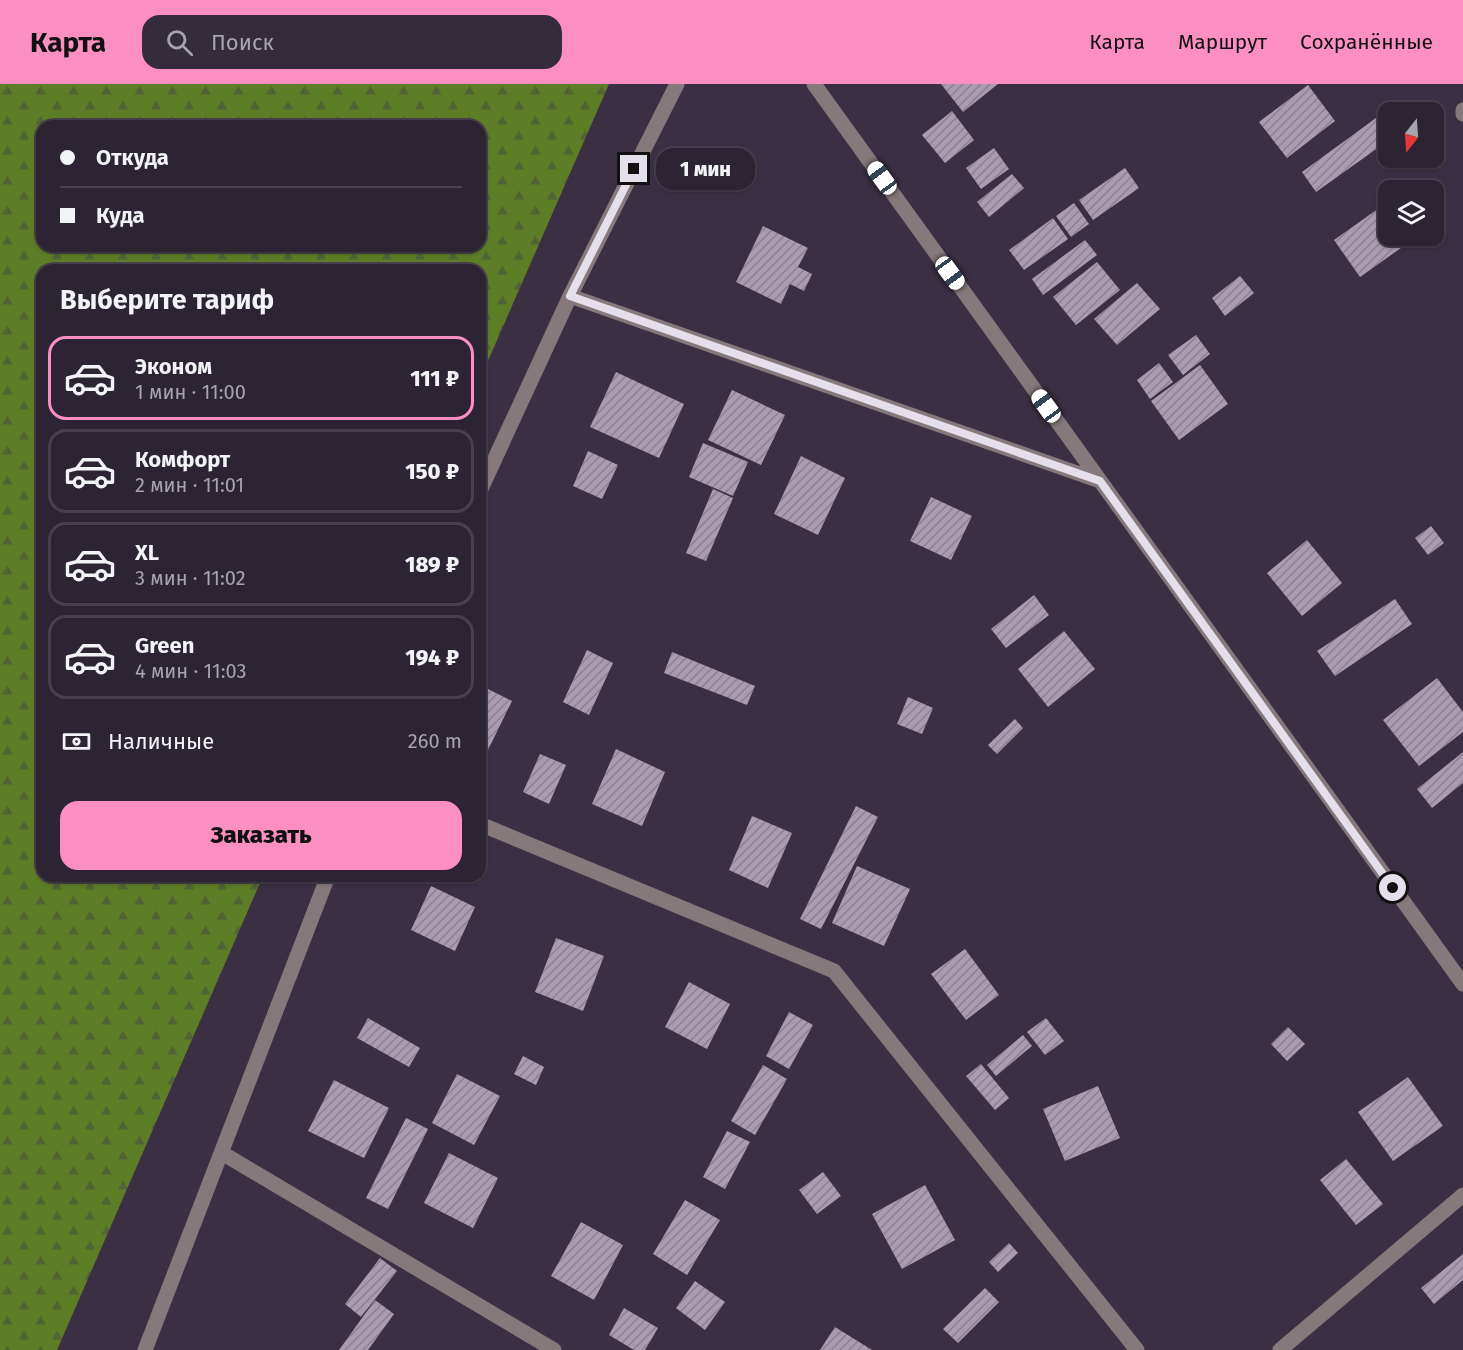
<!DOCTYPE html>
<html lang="ru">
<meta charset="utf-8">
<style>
:root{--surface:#2c2432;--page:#342c3a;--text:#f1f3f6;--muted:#a6a4ac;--line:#48414d;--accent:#fc8fc2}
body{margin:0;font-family:"Fira Sans",sans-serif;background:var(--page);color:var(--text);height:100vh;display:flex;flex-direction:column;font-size:22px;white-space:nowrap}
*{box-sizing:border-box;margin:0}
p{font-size:20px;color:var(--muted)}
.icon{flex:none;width:33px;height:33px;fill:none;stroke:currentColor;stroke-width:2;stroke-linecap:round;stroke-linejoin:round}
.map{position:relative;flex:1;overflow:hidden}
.panel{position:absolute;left:36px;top:180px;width:450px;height:618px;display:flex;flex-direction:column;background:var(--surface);border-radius:18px;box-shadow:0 2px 4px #0004,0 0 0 2px var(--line)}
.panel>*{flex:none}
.top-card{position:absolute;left:36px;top:36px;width:450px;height:132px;border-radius:18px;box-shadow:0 2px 4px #0004,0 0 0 2px var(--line);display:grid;align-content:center;height:132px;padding:0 24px;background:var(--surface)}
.needle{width:39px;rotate:197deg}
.controls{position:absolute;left:1378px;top:18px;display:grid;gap:12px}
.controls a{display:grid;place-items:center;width:66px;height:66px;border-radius:12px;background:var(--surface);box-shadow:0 2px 4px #0004,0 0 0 2px var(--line);font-size:30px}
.end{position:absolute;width:27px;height:27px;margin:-14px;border:8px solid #e5deeb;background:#111;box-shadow:0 0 0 3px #111}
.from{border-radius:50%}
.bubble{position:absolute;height:42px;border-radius:18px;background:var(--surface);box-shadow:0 2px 4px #0004,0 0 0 2px var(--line);font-size:20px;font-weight:800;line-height:42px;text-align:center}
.car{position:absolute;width:18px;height:36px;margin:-18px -9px;border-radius:8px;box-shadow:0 0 4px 2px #0007;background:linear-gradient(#fff 24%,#345 0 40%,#fff 0 76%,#345 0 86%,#fff 0)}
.top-card b{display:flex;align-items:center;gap:21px;height:57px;font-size:22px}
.top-card b+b{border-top:2px solid var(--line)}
.top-card i{width:15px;height:15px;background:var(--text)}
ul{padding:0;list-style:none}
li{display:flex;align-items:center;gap:18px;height:84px;margin:0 12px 9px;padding:0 12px;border:3px solid var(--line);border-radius:18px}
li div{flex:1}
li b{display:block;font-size:22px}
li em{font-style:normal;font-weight:800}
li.active{border-color:var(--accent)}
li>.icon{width:54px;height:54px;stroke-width:1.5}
h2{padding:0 24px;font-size:27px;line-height:72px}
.pay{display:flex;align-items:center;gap:15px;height:66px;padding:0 24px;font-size:22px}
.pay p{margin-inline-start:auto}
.primary-button{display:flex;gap:12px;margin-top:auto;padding:12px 24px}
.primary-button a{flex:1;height:69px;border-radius:18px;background:var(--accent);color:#111;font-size:24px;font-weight:800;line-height:69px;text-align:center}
header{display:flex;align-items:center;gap:36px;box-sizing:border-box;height:84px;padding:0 30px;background:var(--accent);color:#111}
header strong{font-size:28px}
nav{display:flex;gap:33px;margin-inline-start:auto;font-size:21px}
.search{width:420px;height:54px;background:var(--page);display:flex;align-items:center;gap:15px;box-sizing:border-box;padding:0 21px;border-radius:18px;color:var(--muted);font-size:22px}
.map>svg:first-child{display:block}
.forest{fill:url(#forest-firs);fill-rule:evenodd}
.building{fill:url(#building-hatch)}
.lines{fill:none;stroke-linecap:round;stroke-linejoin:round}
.minor{stroke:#86797b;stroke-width:15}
.route{stroke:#e5deeb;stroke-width:8}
</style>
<header>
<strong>Карта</strong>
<div class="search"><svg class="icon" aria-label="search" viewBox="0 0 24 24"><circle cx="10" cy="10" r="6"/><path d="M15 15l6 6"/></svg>Поиск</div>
<nav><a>Карта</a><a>Маршрут</a><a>Сохранённые</a></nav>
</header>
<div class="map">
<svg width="1463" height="1266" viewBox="0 0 1463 1266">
<defs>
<pattern id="forest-firs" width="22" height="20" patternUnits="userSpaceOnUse" patternTransform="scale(1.5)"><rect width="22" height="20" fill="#5d7d27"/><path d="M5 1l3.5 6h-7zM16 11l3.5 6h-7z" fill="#526335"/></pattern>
<pattern id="building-hatch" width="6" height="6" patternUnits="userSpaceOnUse" patternTransform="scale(1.5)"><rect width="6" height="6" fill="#ab9bb1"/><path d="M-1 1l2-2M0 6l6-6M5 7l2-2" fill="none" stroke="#8c8191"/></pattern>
</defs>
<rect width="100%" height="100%" fill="#3b3043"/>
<!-- forest -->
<path class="forest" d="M0 0H609L480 295V186H42V792H263L57 1266H0ZM42 42H480V162H42Z"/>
<!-- building -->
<path class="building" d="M941 0H998L963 28Z
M1308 1 1335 37 1287 74 1259 38Z
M952 27 974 56 945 79 922 51Z
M1376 34 1389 52V56L1316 108 1302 88Z
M994 64 1009 85 981 105 966 84Z
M1125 84 1139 104 1093 136 1079 116Z
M1012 90 1024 104 989 133 977 118Z
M1074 119 1089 140 1071 153 1056 132Z
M1382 122 1389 133V152H1403L1408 159 1360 193 1334 156Z
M1053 134 1068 155 1024 186 1009 166Z
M763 142 808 164 798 183 812 190 804 207 790 200 781 220 736 198Z
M1085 156 1097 171 1043 211 1032 195Z
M1097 178 1120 206 1076 241 1053 213Z
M1240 192 1254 209 1225 232 1212 214Z
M1137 199 1160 225 1117 261 1094 235Z
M1196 251 1210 270 1183 291 1168 271Z
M1159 279 1173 298 1150 315 1137 296Z
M1200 281 1228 320 1179 356 1151 317Z
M616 288 684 320 659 374 590 343Z
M732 306 785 331 761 381 708 356Z
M703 359 748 378 733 412 689 393Z
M588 367 618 381 602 415 573 402Z
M801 372 845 394 818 451 774 430Z
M713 405 733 414 706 477 686 469Z
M931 413 972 432 951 476 910 457Z
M1431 442 1444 459 1428 471 1415 454Z
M1307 456 1342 499 1302 532 1267 489Z
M1034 511 1049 531 1006 564 991 545Z
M1395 515 1412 540 1335 592 1317 567Z
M1064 547 1095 585 1048 623 1018 585Z
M587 566 613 579 589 631 563 618Z
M672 568 755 602 747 621 664 589Z
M1437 594 1463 628V648L1419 682 1383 636Z
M480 601 512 617 487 668 480 664Z
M908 613 933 624 922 650 897 640Z
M1015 635 1023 644 997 670 988 661Z
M616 665 665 688 642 742 592 720Z
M1463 668V699L1432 724 1417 705Z
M540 670 566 681 549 720 523 708Z
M856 722 878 733 821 845 800 835Z
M752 732 792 749 768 804 729 786Z
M857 782 910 805 884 862 832 839Z
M431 802 475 823 455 867 411 846Z
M556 854 604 872 583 927 535 908Z
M965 865 999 911 966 936 931 890Z
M689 898 730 920 707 965 665 943Z
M789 928 813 941 789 985 766 972Z
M368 934 420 964 409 983 357 954Z
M1046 934 1064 957 1045 971 1027 948Z
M1288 943 1305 960 1287 977 1271 960Z
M1023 951 1032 962 996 992 987 981Z
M523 972 544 983 536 1001 514 990Z
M981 980 1009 1014 995 1026 966 992Z
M763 981 787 995 755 1051 731 1037Z
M457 990 500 1012 474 1061 432 1039Z
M1408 993 1443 1042 1393 1077 1358 1028Z
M334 996 389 1024 364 1074 308 1047Z
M1098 1002 1120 1054 1065 1077 1043 1025Z
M406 1034 428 1045 388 1125 366 1114Z
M727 1047 750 1058 725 1105 703 1093Z
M449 1069 498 1094 473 1144 424 1119Z
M1346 1075 1383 1120 1356 1141 1320 1096Z
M823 1088 841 1112 817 1130 799 1106Z
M925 1101 955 1156 902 1185 872 1130Z
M685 1116 720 1136 687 1191 653 1170Z
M581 1138 623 1161 594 1216 551 1192Z
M1009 1159 1018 1169 998 1188 989 1178Z
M1463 1170V1196L1434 1220 1421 1204Z
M380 1174 397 1187 361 1233 345 1220Z
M695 1197 725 1218 705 1246 676 1224Z
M985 1204 999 1218 958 1259 943 1245Z
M375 1216 394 1230 368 1266H339Z
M624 1224 658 1244 645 1266H634L609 1251Z
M835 1243 872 1266H820Z"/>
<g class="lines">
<!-- minor -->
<path class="minor" d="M814 0 1463 900
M1463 26V30
M570 212 1100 397
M480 407 570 212 677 0
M480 740 834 887 1137 1266
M222 1069 554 1266
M145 1266 328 792
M1280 1266 1463 1111"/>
</g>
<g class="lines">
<!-- route -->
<path class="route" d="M634 85 570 212 1100 397 1393 804"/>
</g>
</svg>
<div class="controls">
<a><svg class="needle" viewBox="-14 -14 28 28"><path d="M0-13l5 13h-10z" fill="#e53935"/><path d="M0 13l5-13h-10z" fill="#a6a4ac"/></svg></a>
<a><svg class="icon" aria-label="layers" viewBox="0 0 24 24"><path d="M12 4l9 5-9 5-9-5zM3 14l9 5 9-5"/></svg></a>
</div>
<i class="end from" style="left:1393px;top:804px"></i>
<i class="end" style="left:634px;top:85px"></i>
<div class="bubble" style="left:656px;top:64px;width:99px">1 мин</div>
<i class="car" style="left:882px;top:94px;rotate:324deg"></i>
<i class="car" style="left:950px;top:189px;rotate:144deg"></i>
<i class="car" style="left:1046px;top:322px;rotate:324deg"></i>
<div class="top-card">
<b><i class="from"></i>Откуда</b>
<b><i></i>Куда</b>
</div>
<section class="panel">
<h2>Выберите тариф</h2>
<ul>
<li class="active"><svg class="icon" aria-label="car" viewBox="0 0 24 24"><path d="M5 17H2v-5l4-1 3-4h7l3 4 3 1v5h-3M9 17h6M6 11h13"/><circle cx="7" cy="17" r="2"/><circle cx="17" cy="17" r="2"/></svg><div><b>Эконом</b><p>1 мин · 11:00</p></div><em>111 ₽</em></li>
<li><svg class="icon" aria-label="car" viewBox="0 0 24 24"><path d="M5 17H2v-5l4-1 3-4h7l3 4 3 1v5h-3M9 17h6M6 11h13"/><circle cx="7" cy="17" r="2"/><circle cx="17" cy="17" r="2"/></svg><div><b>Комфорт</b><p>2 мин · 11:01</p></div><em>150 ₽</em></li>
<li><svg class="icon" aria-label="car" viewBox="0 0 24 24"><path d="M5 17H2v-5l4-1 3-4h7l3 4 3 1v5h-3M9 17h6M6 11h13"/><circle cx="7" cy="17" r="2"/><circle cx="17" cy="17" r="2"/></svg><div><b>XL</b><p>3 мин · 11:02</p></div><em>189 ₽</em></li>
<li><svg class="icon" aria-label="car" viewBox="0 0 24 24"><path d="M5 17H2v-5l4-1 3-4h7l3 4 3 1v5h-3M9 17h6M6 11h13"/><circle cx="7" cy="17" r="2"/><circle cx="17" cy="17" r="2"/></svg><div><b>Green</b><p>4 мин · 11:03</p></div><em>194 ₽</em></li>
</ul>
<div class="pay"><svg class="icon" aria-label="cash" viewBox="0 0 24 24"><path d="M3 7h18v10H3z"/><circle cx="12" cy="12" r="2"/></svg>Наличные<p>260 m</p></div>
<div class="primary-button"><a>Заказать</a></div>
</section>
</div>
